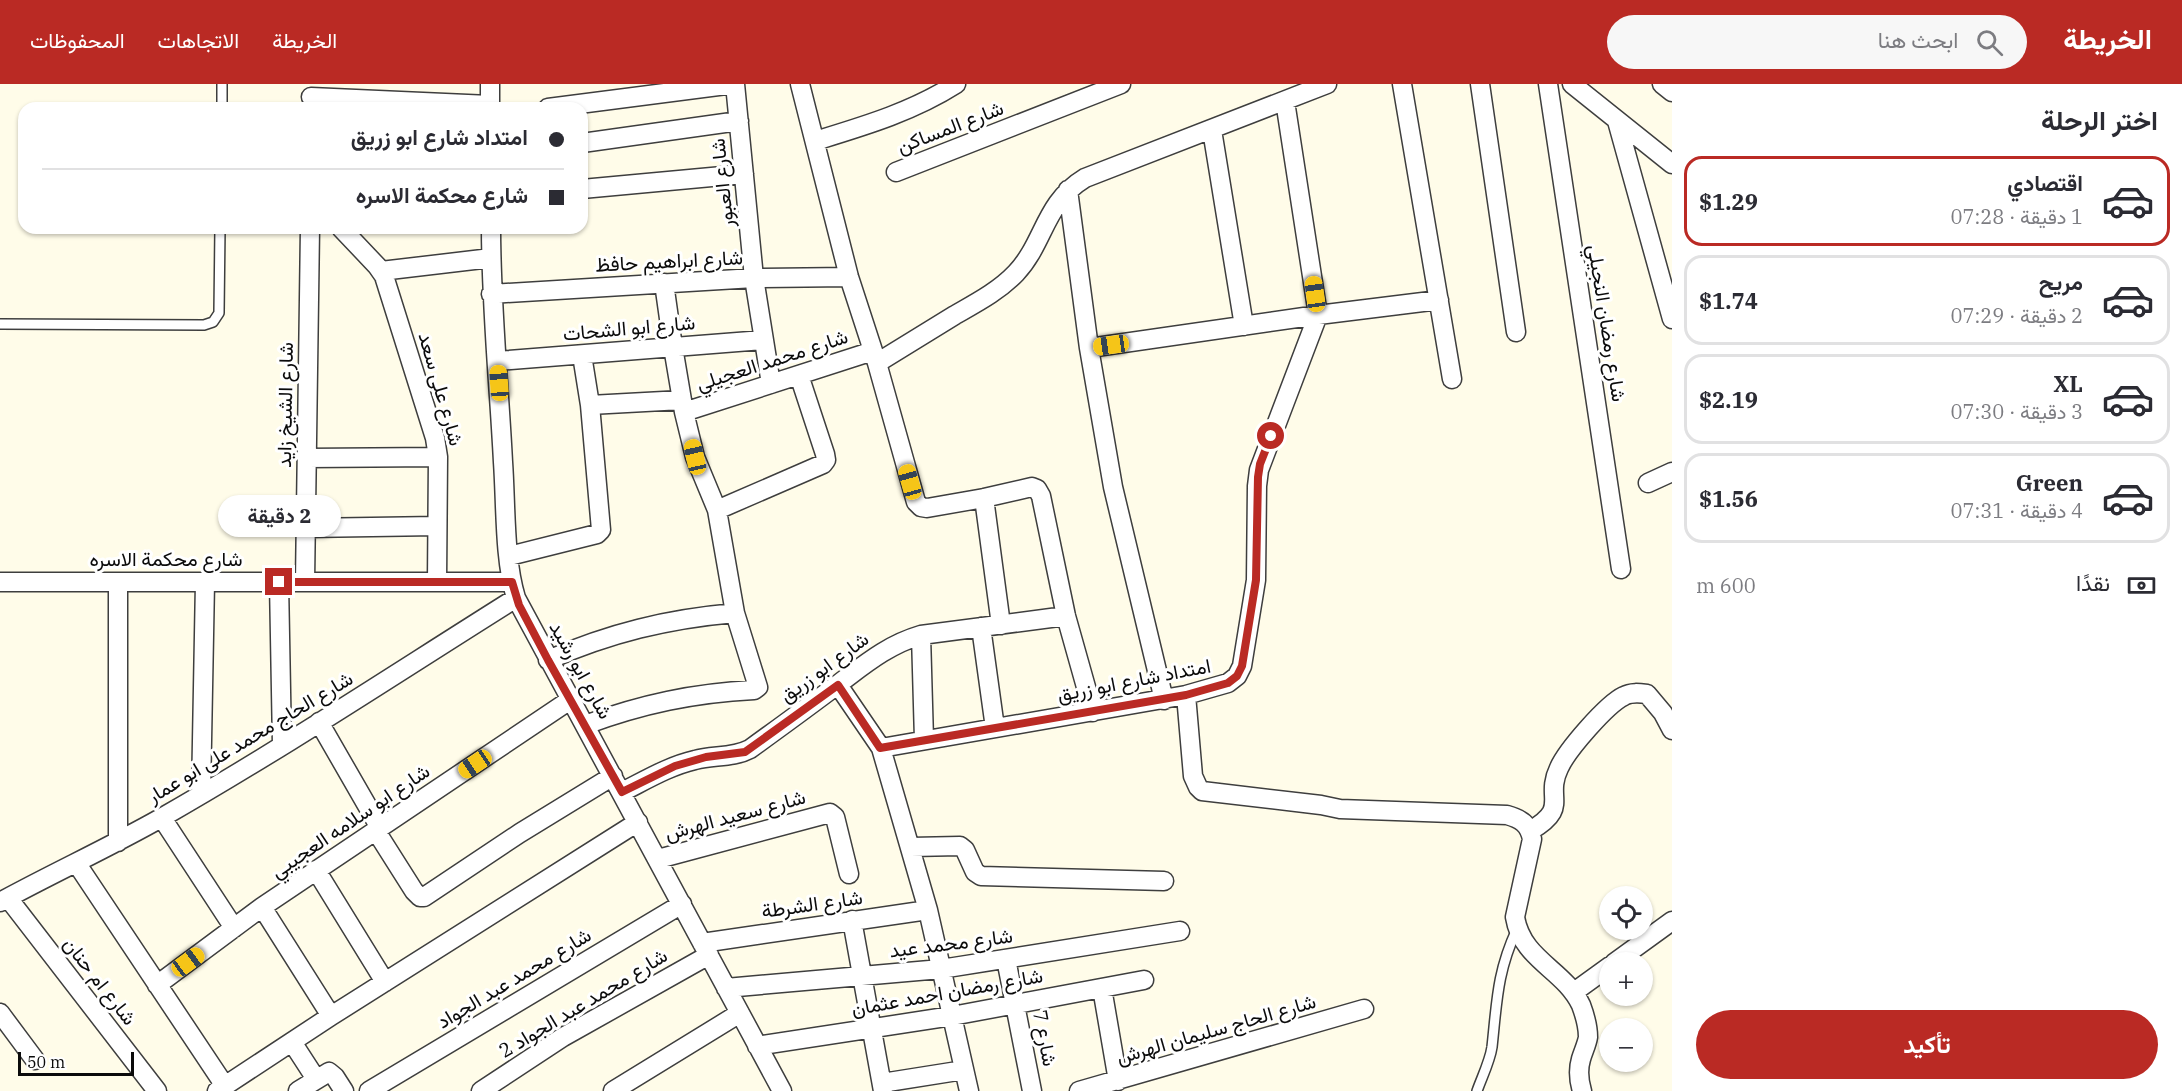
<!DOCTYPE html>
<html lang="ar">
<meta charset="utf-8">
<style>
:root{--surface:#fff;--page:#f7f7f7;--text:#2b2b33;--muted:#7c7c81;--line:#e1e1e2;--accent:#ba2a24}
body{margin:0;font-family:"IBM Plex Serif",Vazirmatn,serif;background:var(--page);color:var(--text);direction:rtl;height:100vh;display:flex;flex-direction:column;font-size:22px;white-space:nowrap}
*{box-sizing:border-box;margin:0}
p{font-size:20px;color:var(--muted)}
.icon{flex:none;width:33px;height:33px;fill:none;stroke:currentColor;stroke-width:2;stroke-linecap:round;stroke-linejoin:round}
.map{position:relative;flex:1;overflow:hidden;direction:ltr}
.details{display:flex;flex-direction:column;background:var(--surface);width:510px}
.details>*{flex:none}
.hud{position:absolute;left:18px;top:18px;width:570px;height:132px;border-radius:18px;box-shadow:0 2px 4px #0004;direction:rtl;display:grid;align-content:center;height:132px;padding:0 24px;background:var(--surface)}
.controls{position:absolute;left:1599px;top:802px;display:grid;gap:12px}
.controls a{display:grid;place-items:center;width:54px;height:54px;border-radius:50%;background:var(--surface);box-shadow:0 2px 4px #0004;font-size:30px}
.scale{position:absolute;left:18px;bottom:15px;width:116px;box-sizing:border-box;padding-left:6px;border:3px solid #0b0b0b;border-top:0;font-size:16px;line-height:21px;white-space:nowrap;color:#0b0b0b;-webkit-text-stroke:4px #fff;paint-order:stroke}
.end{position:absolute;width:27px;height:27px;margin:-14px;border:8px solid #ba2a24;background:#fff;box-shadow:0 0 0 3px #fff}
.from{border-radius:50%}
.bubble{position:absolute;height:42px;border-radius:21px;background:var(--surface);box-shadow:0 2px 4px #0004;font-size:20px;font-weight:700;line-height:42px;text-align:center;direction:rtl}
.car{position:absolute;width:18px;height:36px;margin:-18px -9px;border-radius:8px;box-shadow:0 0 4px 2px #0007;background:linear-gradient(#f5c518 24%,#345 0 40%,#f5c518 0 76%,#345 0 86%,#f5c518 0)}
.hud b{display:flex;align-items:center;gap:21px;height:57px;font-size:22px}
.hud b+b{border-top:2px solid var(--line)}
.hud i{width:15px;height:15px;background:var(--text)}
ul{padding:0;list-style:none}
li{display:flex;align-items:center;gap:18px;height:90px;margin:0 12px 9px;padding:0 12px;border:3px solid var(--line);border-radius:18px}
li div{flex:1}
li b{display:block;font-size:22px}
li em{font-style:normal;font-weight:700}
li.selected{border-color:var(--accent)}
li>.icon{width:54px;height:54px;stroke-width:1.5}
h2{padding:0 24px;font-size:27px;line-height:72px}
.pay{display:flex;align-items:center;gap:15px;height:66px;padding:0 24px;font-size:22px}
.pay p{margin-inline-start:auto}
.button{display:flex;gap:12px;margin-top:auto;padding:12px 24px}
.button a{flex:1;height:69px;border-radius:36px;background:var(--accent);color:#fff;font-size:24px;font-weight:700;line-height:69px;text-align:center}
header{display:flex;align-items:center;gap:36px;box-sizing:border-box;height:84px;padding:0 30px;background:var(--accent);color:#fff}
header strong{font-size:28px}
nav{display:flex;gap:33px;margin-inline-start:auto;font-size:21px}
.search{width:420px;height:54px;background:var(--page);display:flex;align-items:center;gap:15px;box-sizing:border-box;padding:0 21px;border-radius:33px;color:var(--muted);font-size:22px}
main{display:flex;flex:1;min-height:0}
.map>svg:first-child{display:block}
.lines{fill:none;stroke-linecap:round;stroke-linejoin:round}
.service-casing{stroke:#3e3e3e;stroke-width:12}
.minor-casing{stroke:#3e3e3e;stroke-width:21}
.service{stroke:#fff;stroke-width:9}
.minor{stroke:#fff;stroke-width:18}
.route{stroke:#ba2a24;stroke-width:8}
.labels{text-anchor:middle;stroke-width:6;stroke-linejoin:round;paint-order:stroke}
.street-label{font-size:20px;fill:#0b0b0b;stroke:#fff}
</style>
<header>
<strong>الخريطة</strong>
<div class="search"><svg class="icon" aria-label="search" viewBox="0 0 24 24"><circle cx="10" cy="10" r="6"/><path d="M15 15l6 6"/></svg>ابحث هنا</div>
<nav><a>الخريطة</a><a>الاتجاهات</a><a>المحفوظات</a></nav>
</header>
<main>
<section class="details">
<h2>اختر الرحلة</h2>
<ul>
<li class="selected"><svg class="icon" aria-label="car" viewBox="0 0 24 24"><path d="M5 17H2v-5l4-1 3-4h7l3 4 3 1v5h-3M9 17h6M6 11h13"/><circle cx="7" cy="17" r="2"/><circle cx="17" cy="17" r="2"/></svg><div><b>اقتصادي</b><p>1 دقيقة · 07:28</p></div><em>$1.29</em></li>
<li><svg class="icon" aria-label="car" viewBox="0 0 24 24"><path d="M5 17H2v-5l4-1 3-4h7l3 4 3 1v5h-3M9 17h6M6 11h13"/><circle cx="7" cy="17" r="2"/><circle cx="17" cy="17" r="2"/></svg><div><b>مريح</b><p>2 دقيقة · 07:29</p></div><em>$1.74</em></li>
<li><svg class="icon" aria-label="car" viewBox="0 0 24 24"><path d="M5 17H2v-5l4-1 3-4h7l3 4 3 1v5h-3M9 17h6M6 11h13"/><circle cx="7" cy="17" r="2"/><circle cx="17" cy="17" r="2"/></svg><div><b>XL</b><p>3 دقيقة · 07:30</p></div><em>$2.19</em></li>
<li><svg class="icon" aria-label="car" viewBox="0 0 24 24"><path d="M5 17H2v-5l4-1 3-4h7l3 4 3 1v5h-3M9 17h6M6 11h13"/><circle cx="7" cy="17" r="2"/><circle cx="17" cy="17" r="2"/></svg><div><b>Green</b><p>4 دقيقة · 07:31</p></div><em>$1.56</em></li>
</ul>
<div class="pay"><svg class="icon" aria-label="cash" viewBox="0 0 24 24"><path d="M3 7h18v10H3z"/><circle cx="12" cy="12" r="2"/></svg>نقدًا<p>600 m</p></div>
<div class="button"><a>تأكيد</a></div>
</section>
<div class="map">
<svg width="1672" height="1007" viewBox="0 0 1672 1007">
<rect width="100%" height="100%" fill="#fffce9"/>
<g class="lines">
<defs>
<path id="service" d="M222 24V0
M0 240 204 241 213 238 219 229 220 144
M1477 1007C1482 993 1490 977 1492 963 1497 917 1497 888 1517 845"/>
<path id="minor" d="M490 0V24
M735 0 754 194 771 300
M800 0 849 193 877 279 916 418 921 423 927 424 984 414 1032 403 1037 405 1041 412 1066 532 1093 628
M1402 0 1452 295
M1480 0 1516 248
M1548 0 1621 485
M1572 0 1672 80
M1662 0 1672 8
M311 13 490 21
M548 24 734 0
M1617 37 1672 235
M1212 46 1244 242
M815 57C864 42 912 28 956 0
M582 59 739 37
M896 88 1121 0
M582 105 744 90
M1068 106 1089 264 1113 403 1164 616
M341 144 377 182 384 192 435 354 438 373 437 498
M491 144C491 222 499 300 503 378 506 420 504 475 516 514L782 1007
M381 187 491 174
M491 210 754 194 849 193
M1089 264 1318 231 1439 216
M497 277 763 256
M877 279C903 263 929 247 955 231 976 219 999 207 1016 189 1045 158 1044 119 1085 94L1327 0
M590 321 682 316
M684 328 873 267
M307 374 438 373
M1648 399 1672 388
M984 414 1001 541
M717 426 823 380 826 376 825 370 799 291
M306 444 437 442
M509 472 597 450 601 446 590 321 582 271
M0 498H512
M279 498 282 661
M305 498 310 144
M981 543 995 644
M921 551 924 656
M548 576C610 549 667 535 735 529
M838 601 881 664 928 826 969 1007
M1186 611 1193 692 1198 703 1202 707 1321 721 1340 725 1507 731C1521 735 1529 740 1532 755L1515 833C1522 876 1564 885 1581 921 1584 929 1588 943 1588 953 1587 960 1583 968 1581 975 1578 985 1579 997 1582 1007
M319 638 380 744
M585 641C642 620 694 609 754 606L758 603 735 529 717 426 695 373 684 328 673 263 664 199
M881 664 1186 611 1228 599 1237 592 1242 582 1256 496 1257 402 1259 386 1318 231 1285 17
M622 708C646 696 669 682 695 676 713 671 733 674 750 665 779 644 808 623 837 601 864 581 887 561 921 551L1066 532
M201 710 205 498
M162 734 234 844
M376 747 414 807 420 813H424L520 749 613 692
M1530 747C1571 723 1544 715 1559 684 1567 666 1607 620 1624 612 1631 608 1639 609 1647 610L1663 629 1672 646
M118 758V498
M911 763 960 762 965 766 975 788 981 792 1164 797
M658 775 830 729 835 733 849 790
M77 780 225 1002
M316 786 385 898
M8 814 157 1007
M0 818C53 789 108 764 161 734 282 665 398 588 516 514
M262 823 331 932
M852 836 883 1007
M702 859 928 826
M1006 875 1032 1007
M1614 879 1672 837
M157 901 262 823 570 616
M726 904 941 885 1180 847
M1102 904 1118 997
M1574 908 1610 882
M0 929 35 976
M292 958 316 995
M757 962 952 932 1144 896
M882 999 964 986
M217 1007 331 932 638 738
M298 1007 329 988 335 993 344 1007
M369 1007 682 820
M481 1007 563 953 709 871
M613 1007 740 929
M1079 1007 1364 925"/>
</defs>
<!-- service casing -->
<use href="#service" class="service-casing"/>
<!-- minor casing -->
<use href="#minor" class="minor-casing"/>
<!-- service -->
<use href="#service" class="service"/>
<!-- minor -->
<use href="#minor" class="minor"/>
</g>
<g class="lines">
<!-- route -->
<path class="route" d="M279 498H512L519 521 548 576 622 708 675 682 706 673 745 668 838 601 880 664 1186 611 1228 599 1237 592 1242 582 1256 496 1258 393 1260 380 1271 352"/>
</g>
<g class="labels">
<!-- street labels -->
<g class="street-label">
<text transform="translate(950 43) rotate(-21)" y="7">شارع المساكن</text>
<text transform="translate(722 99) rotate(-96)" y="7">شارع العبور</text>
<text transform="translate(669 177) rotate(-3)" y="7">شارع ابراهيم حافظ</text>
<text transform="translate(1607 239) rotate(81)" y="7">شارع رمضان النجيلي</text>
<text transform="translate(629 244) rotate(-5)" y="7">شارع ابو الشحات</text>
<text transform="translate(772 276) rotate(-18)" y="7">شارع محمد العجيلي</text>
<text transform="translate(441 305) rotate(74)" y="7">شارع على سعد</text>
<text transform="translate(285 321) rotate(-89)" y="7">شارع الشيخ زايد</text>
<text x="166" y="482">شارع محكمة الاسره</text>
<text transform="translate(824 583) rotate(-36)" y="7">شارع ابو زريق</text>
<text transform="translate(581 586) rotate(61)" y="7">شارع ابو رشيد</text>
<text transform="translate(1134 596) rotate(-11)" y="7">امتداد شارع ابو زريق</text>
<text transform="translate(250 653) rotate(-31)" y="7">شارع الحاج محمد على ابو عمار</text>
<text transform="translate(735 731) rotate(-15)" y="7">شارع سعيد الهرش</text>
<text transform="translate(350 737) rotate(-34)" y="7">شارع ابو سلامه العجيبي</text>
<text transform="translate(812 820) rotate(-8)" y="7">شارع الشرطة</text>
<text transform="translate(951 859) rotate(-7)" y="7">شارع محمد عيد</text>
<text transform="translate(514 894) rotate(-31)" y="7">شارع محمد عبد الجواد</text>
<text transform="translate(100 897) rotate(52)" y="7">شارع ام حنان</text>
<text transform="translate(947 908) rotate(-10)" y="7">شارع رمضان احمد عثمان</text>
<text transform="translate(583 919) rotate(-31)" y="7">شارع محمد عبد الجواد 2</text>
<text transform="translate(1216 945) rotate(-16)" y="7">شارع الحاج سليمان الهرش</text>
<text transform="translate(1045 954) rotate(79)" y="7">شارع 7</text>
</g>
</g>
</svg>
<div class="controls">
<a><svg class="icon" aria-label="locate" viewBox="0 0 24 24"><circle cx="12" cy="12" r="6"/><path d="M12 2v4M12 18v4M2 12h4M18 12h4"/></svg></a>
<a>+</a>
<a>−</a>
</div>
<div class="scale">50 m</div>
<i class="end from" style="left:1271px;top:352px"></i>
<i class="end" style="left:279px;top:498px"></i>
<div class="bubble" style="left:218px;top:411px;width:123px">2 دقيقة</div>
<i class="car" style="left:1315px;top:210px;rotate:352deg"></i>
<i class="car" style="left:1111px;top:261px;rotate:262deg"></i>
<i class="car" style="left:499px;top:299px;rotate:356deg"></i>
<i class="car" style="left:695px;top:373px;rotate:347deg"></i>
<i class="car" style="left:910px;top:398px;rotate:344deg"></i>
<i class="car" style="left:475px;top:680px;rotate:236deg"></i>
<i class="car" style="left:188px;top:878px;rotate:54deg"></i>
<div class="hud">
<b><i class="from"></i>امتداد شارع ابو زريق</b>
<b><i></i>شارع محكمة الاسره</b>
</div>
</div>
</main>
